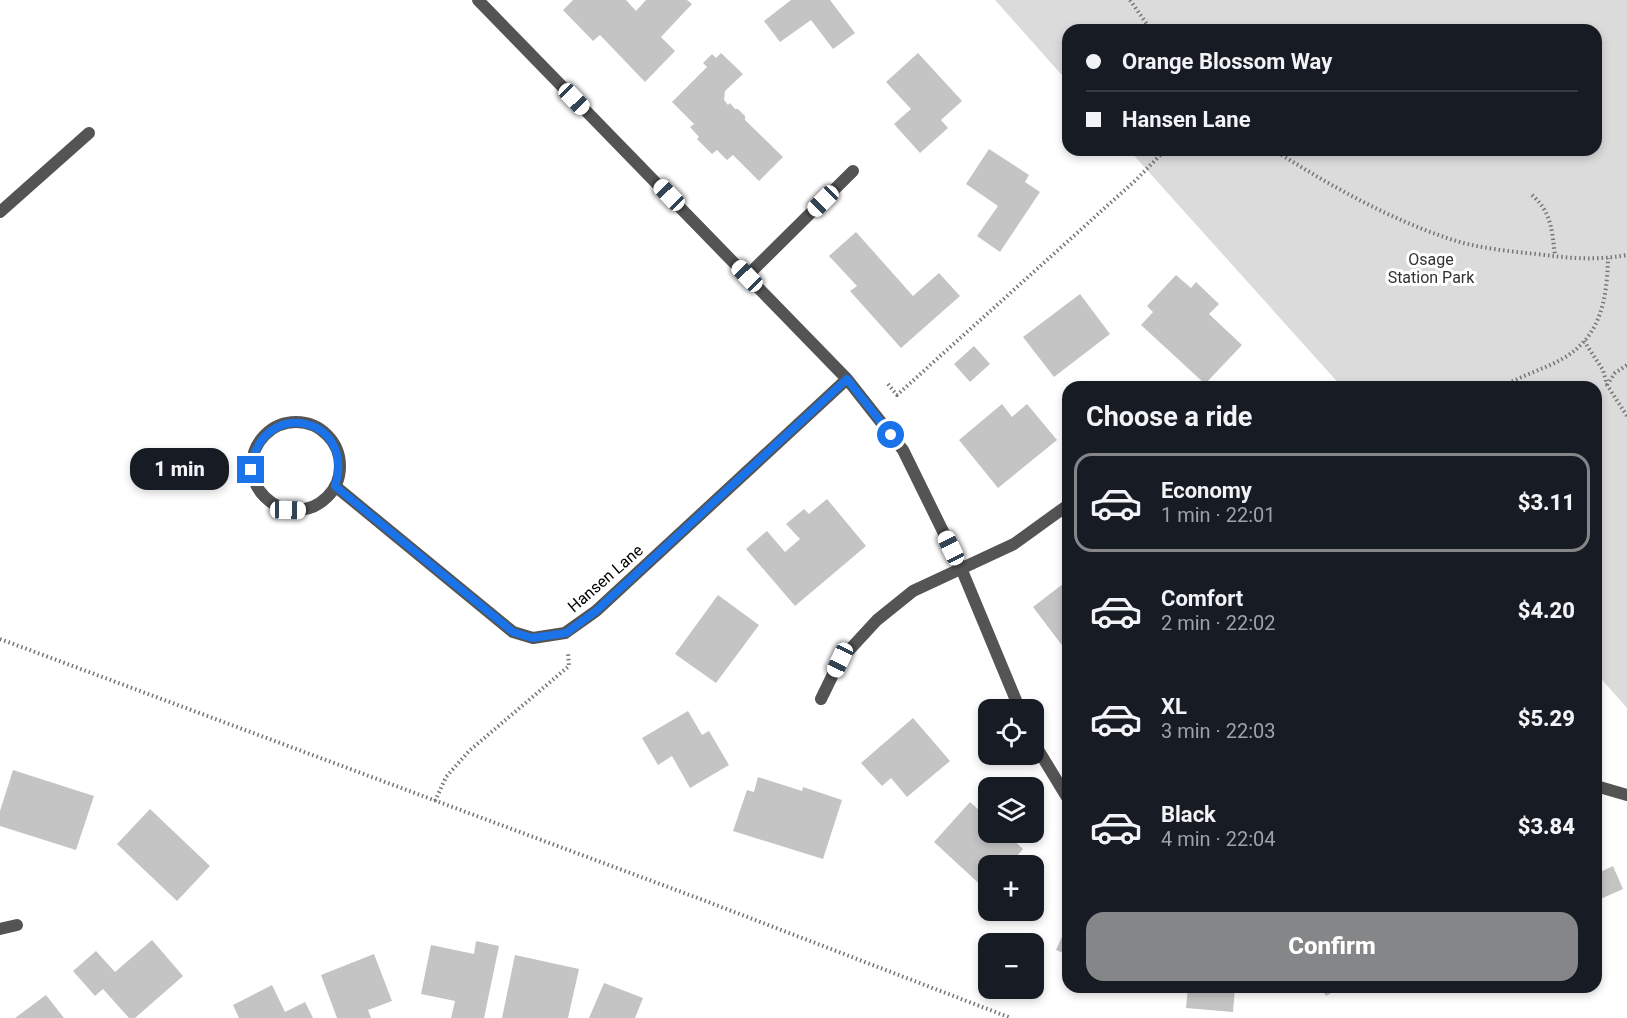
<!DOCTYPE html>
<meta charset="utf-8">
<style>
:root{--surface:#171b24;--page:#242831;--text:#f1f3f6;--muted:#9ea1a6;--line:#363941;--accent:#858687}
body{margin:0;font-family:Roboto,sans-serif;background:var(--page);color:var(--text);height:100vh;display:flex;flex-direction:column;font-size:22px;white-space:nowrap}
*{box-sizing:border-box;margin:0}
p{font-size:20px;color:var(--muted)}
.icon{flex:none;width:33px;height:33px;fill:none;stroke:currentColor;stroke-width:2;stroke-linecap:round;stroke-linejoin:round}
.map{position:relative;flex:1;overflow:hidden}
.panel{position:absolute;left:1062px;top:381px;width:540px;height:612px;display:flex;flex-direction:column;background:var(--surface);border-radius:18px;box-shadow:0 3px 9px #0003}
.panel>*{flex:none}
.banner{position:absolute;left:1062px;top:24px;width:540px;height:132px;border-radius:18px;box-shadow:0 3px 9px #0003;display:grid;align-content:center;height:132px;padding:0 24px;background:var(--surface)}
.controls{position:absolute;left:978px;top:699px;display:grid;gap:12px}
.controls a{display:grid;place-items:center;width:66px;height:66px;border-radius:12px;background:var(--surface);box-shadow:0 3px 9px #0003;font-size:30px}
.end{position:absolute;width:27px;height:27px;margin:-14px;border:8px solid #1a73e8;background:#fff;box-shadow:0 0 0 3px #fff}
.from{border-radius:50%}
.bubble{position:absolute;height:42px;border-radius:18px;background:var(--surface);box-shadow:0 3px 9px #0003;font-size:20px;font-weight:800;line-height:42px;text-align:center}
.car{position:absolute;width:18px;height:36px;margin:-18px -9px;border-radius:8px;box-shadow:0 0 4px 2px #0007;background:linear-gradient(#fff 24%,#345 0 40%,#fff 0 76%,#345 0 86%,#fff 0)}
.banner b{display:flex;align-items:center;gap:21px;height:57px;font-size:22px}
.banner b+b{border-top:2px solid var(--line)}
.banner i{width:15px;height:15px;background:var(--text)}
ul{padding:0;list-style:none}
li{display:flex;align-items:center;gap:18px;height:99px;margin:0 12px 9px;padding:0 12px;border:3px solid transparent;border-radius:18px}
li div{flex:1}
li b{display:block;font-size:22px}
li em{font-style:normal;font-weight:800}
li.current{border-color:var(--accent)}
li>.icon{width:54px;height:54px;stroke-width:1.5}
h2{padding:0 24px;font-size:27px;line-height:72px}
.primary-button{display:flex;gap:12px;margin-top:auto;padding:12px 24px}
.primary-button a{flex:1;height:69px;border-radius:18px;background:var(--accent);color:#fff;font-size:24px;font-weight:800;line-height:69px;text-align:center}
.map>svg:first-child{display:block}
.green{fill:#dbdbdb}
.building{fill:#c4c4c4}
.lines{fill:none;stroke-linecap:round;stroke-linejoin:round}
.path{stroke:#767676;stroke-width:4;stroke-dasharray:1.5 3;stroke-linecap:butt}
.street{stroke:#545454;stroke-width:12}
.route{stroke:#1a73e8;stroke-width:8}
.labels{text-anchor:middle;stroke-width:6;stroke-linejoin:round;paint-order:stroke}
.park-label{font-size:16px;fill:#323232;stroke:#fff}
.street-label{font-size:16px;fill:#000;stroke:#fff}
</style>
<div class="map">
<svg width="1627" height="1018" viewBox="0 0 1627 1018">
<rect width="100%" height="100%" fill="#fff"/>
<!-- green -->
<path class="green" d="M995 0H1627V708L1596 673V387H1342L1129 150H1596V30H1068V82Z"/>
<!-- building -->
<path class="building" d="M573 0H626L636 11 646 0H687L692 4 661 37 675 51 645 82 600 35 593 41 563 10Z
M791 0H830L855 33 833 49 811 20 780 42 764 21Z
M721 53 743 74 725 91 724 100 728 105 730 103 735 109H738L745 116V120L783 157 759 181 733 155 727 160 717 150 712 154 697 139 699 137 690 127 694 124 672 102 707 67 703 63 712 54 716 58Z
M918 53 962 101 941 120 948 128 920 153 894 124 911 109 886 82Z
M989 149 1029 175 1025 182 1040 192 1000 252 977 236 998 206 966 184Z
M856 232 913 296 939 273 960 296 901 348 850 291 857 286 829 256Z
M1176 275 1191 288 1196 282 1219 304 1209 314 1242 345 1205 384 1141 325 1153 312 1147 306Z
M1080 294 1110 334 1054 377 1023 337Z
M974 346 990 364 970 382 954 364Z
M1002 404 1012 417 1027 404 1057 440 998 488 959 440Z
M827 499 866 546 795 606 746 549 767 531 785 552 800 539 786 524 804 509 809 514Z
M1068 580V645L1064 648 1033 607Z
M718 595 759 625 716 683 675 654Z
M688 711 702 735 709 731 729 765 690 788 672 756 658 765 642 738Z
M913 718 950 761 907 797 891 778 882 786 861 763Z
M13 770 94 796 76 850 0 826V811Z
M758 777 802 791 803 787 842 800 823 859 733 831 747 790 754 792Z
M970 802 988 818V832H1005L1023 849 1008 866H988V887L986 890 934 842Z
M150 809 210 866 177 901 117 844Z
M1613 866 1623 889 1596 901V874Z
M1068 923V955L1056 950Z
M152 940 183 976 135 1018H129L103 989 95 996 73 971 96 951 115 972Z
M476 941 499 946 484 1018H451L455 1001 421 994 431 945 474 954Z
M374 954 392 1001 368 1010 371 1018H337L321 975Z
M515 955 579 969 568 1018H502Z
M604 983 643 998 635 1018H589Z
M272 985 285 1012 305 1002 313 1018H239L233 1005Z
M1188 987H1235L1233 1012 1186 1008Z
M1321 987H1342L1326 996Z
M46 995 64 1018H15Z"/>
<g class="lines">
<!-- path -->
<path class="path" d="M1130 0 1151 30
M1274 150C1329 185 1387 218 1450 239 1477 248 1507 251 1536 254 1569 258 1594 261 1627 255
M1532 195C1552 213 1552 231 1555 256
M1584 341 1603 370 1607 385 1627 416
M888 384 897 395 1137 179 1165 150
M1607 385 1615 373 1627 365
M1505 387 1511 382C1527 374 1546 368 1562 359 1601 337 1607 299 1608 258
M0 639 703 900 1011 1018
M435 801 446 777 469 751 569 666 568 652"/>
<!-- street -->
<path class="street" d="M478 0 847 379 903 450 961 568 1020 710
M0 212 89 133
M747 276 853 171
M252 466a44 44 0 1 1 88 0a44 44 0 1 1-88 0Z
M335 486 513 632 533 638 565 633 596 611 847 379
M821 699 840 660 877 620 913 591 1014 544 1068 505
M1034 743 1068 799
M1596 786 1627 795
M0 929 17 925"/>
</g>
<g class="lines">
<!-- route -->
<path class="route" d="M251 470C259 396 357 415 335 486L513 632 532 638 566 633 596 611 847 379 891 435"/>
</g>
<g class="labels">
<!-- park labels -->
<g class="park-label">
<text x="1431" y="265">Osage<tspan x="1431" dy="18">Station Park</tspan></text>
</g>
<!-- street labels -->
<g class="street-label">
<text transform="translate(605 578) rotate(-41)" y="6">Hansen Lane</text>
</g>
</g>
</svg>
<div class="controls">
<a><svg class="icon" aria-label="locate" viewBox="0 0 24 24"><circle cx="12" cy="12" r="6"/><path d="M12 2v4M12 18v4M2 12h4M18 12h4"/></svg></a>
<a><svg class="icon" aria-label="layers" viewBox="0 0 24 24"><path d="M12 4l9 5-9 5-9-5zM3 14l9 5 9-5"/></svg></a>
<a>+</a>
<a>−</a>
</div>
<i class="end from" style="left:891px;top:435px"></i>
<i class="end" style="left:251px;top:470px"></i>
<div class="bubble" style="left:130px;top:448px;width:99px">1 min</div>
<i class="car" style="left:574px;top:99px;rotate:136deg"></i>
<i class="car" style="left:669px;top:195px;rotate:316deg"></i>
<i class="car" style="left:823px;top:201px;rotate:225deg"></i>
<i class="car" style="left:747px;top:276px;rotate:316deg"></i>
<i class="car" style="left:288px;top:510px;rotate:91deg"></i>
<i class="car" style="left:951px;top:548px;rotate:334deg"></i>
<i class="car" style="left:840px;top:660px;rotate:205deg"></i>
<div class="banner">
<b><i class="from"></i>Orange Blossom Way</b>
<b><i></i>Hansen Lane</b>
</div>
<section class="panel">
<h2>Choose a ride</h2>
<ul>
<li class="current"><svg class="icon" aria-label="car" viewBox="0 0 24 24"><path d="M5 17H2v-5l4-1 3-4h7l3 4 3 1v5h-3M9 17h6M6 11h13"/><circle cx="7" cy="17" r="2"/><circle cx="17" cy="17" r="2"/></svg><div><b>Economy</b><p>1 min · 22:01</p></div><em>$3.11</em></li>
<li><svg class="icon" aria-label="car" viewBox="0 0 24 24"><path d="M5 17H2v-5l4-1 3-4h7l3 4 3 1v5h-3M9 17h6M6 11h13"/><circle cx="7" cy="17" r="2"/><circle cx="17" cy="17" r="2"/></svg><div><b>Comfort</b><p>2 min · 22:02</p></div><em>$4.20</em></li>
<li><svg class="icon" aria-label="car" viewBox="0 0 24 24"><path d="M5 17H2v-5l4-1 3-4h7l3 4 3 1v5h-3M9 17h6M6 11h13"/><circle cx="7" cy="17" r="2"/><circle cx="17" cy="17" r="2"/></svg><div><b>XL</b><p>3 min · 22:03</p></div><em>$5.29</em></li>
<li><svg class="icon" aria-label="car" viewBox="0 0 24 24"><path d="M5 17H2v-5l4-1 3-4h7l3 4 3 1v5h-3M9 17h6M6 11h13"/><circle cx="7" cy="17" r="2"/><circle cx="17" cy="17" r="2"/></svg><div><b>Black</b><p>4 min · 22:04</p></div><em>$3.84</em></li>
</ul>
<div class="primary-button"><a>Confirm</a></div>
</section>
</div>
